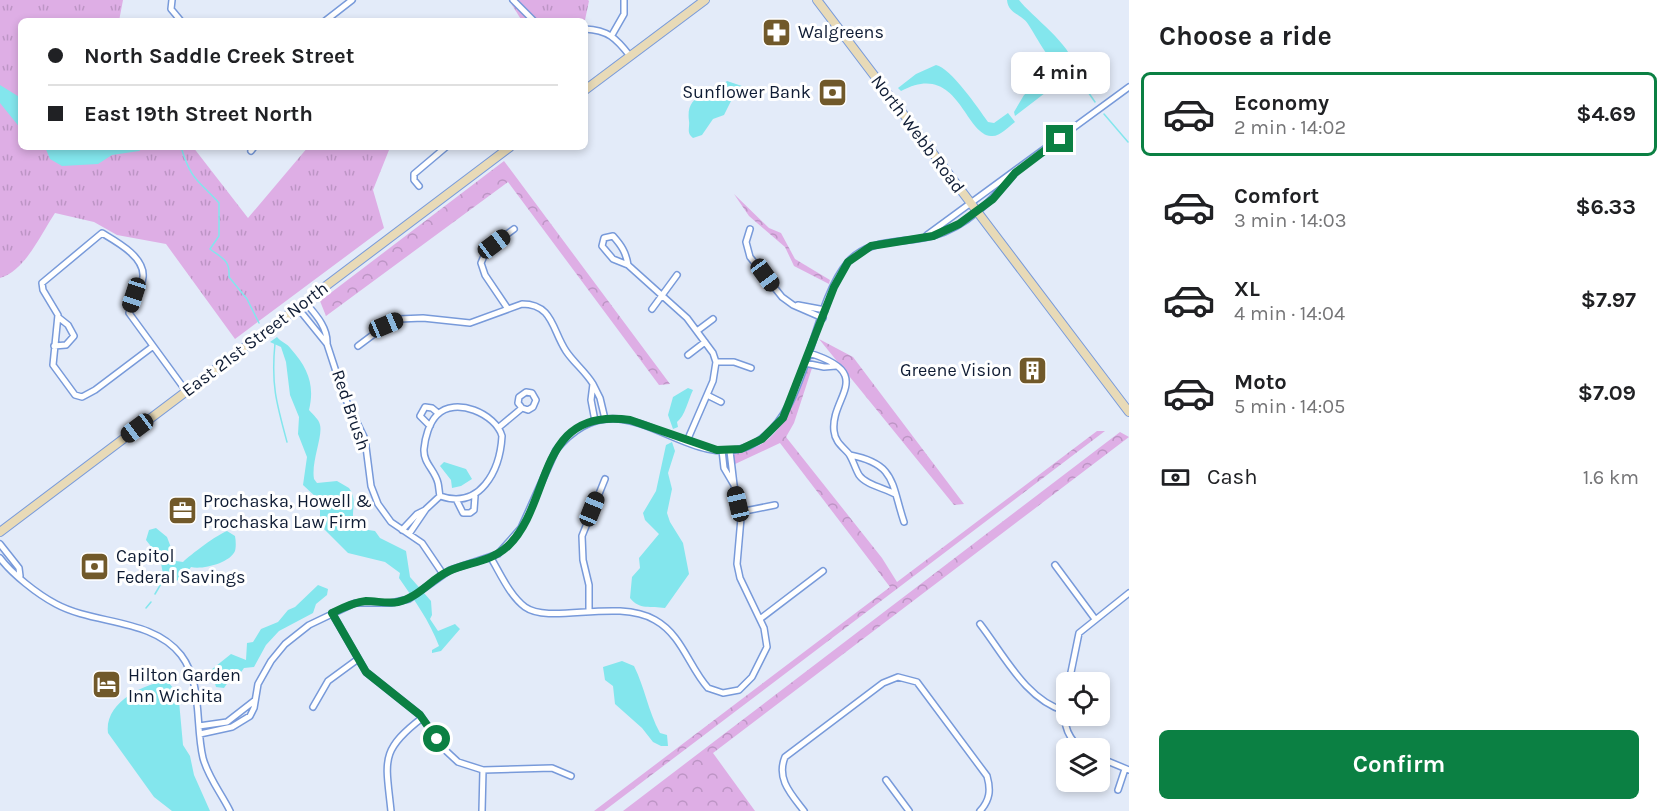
<!DOCTYPE html>
<meta charset="utf-8">
<style>
:root{--surface:#fff;--page:#f6f6f6;--text:#202124;--muted:#757577;--line:#e0e0e0;--accent:#0b8043}
body{margin:0;font-family:Karla,sans-serif;background:var(--page);color:var(--text);height:100vh;display:flex;flex-direction:column;font-size:22px;white-space:nowrap}
*{box-sizing:border-box;margin:0}
p{font-size:20px;color:var(--muted)}
.icon{flex:none;width:33px;height:33px;fill:none;stroke:currentColor;stroke-width:2;stroke-linecap:round;stroke-linejoin:round}
.map{position:relative;flex:1;overflow:hidden}
.drawer{display:flex;flex-direction:column;background:var(--surface);width:540px}
.drawer>*{flex:none}
.banner{position:absolute;left:18px;top:18px;width:570px;height:132px;border-radius:9px;box-shadow:0 3px 9px #0003;display:grid;align-content:center;height:132px;padding:0 30px;background:var(--surface)}
.fabs{position:absolute;left:1056px;top:672px;display:grid;gap:12px}
.fabs a{display:grid;place-items:center;width:54px;height:54px;border-radius:9px;background:var(--surface);box-shadow:0 3px 9px #0003;font-size:30px}
.end{position:absolute;width:27px;height:27px;margin:-14px;border:8px solid #0b8043;background:#fff;box-shadow:0 0 0 3px #fff}
.from{border-radius:50%}
.bubble{position:absolute;height:42px;border-radius:9px;background:var(--surface);box-shadow:0 3px 9px #0003;font-size:20px;font-weight:700;line-height:42px;text-align:center}
.car{position:absolute;width:18px;height:36px;margin:-18px -9px;border-radius:8px;box-shadow:0 0 4px 2px #0007;background:linear-gradient(#222 24%,#8ab4d8 0 40%,#222 0 76%,#8ab4d8 0 86%,#222 0)}
.banner b{display:flex;align-items:center;gap:21px;height:57px;font-size:22px}
.banner b+b{border-top:2px solid var(--line)}
.banner i{width:15px;height:15px;background:var(--text)}
ul{padding:0;list-style:none}
li{display:flex;align-items:center;gap:18px;height:84px;margin:0 12px 9px;padding:0 18px;border:3px solid transparent;border-radius:9px}
li div{flex:1}
li b{display:block;font-size:22px}
li em{font-style:normal;font-weight:700}
li.current{border-color:var(--accent)}
li>.icon{width:54px;height:54px;stroke-width:1.5}
h2{padding:0 30px;font-size:27px;line-height:72px}
.pay{display:flex;align-items:center;gap:15px;height:66px;padding:0 30px;font-size:22px}
.pay p{margin-inline-start:auto}
.cta{display:flex;gap:12px;margin-top:auto;padding:12px 30px}
.cta a{flex:1;height:69px;border-radius:9px;background:var(--accent);color:#fff;font-size:24px;font-weight:700;line-height:69px;text-align:center}
main{display:flex;flex:1;min-height:0}
.map>svg:first-child{display:block}
.grass{fill:url(#grass-tufts)}
.forest{fill:url(#forest-crowns)}
.water{fill:#83e6ed}
.lines{fill:none;stroke-linecap:round;stroke-linejoin:round}
.stream{stroke:#83e6ed;stroke-width:1.5}
.minor-casing{stroke:#789ada;stroke-width:8}
.secondary-casing{stroke:#789ada;stroke-width:10}
.minor{stroke:#fff;stroke-width:5}
.secondary{stroke:#e8dab7;stroke-width:8}
.route{stroke:#0b8043;stroke-width:8}
.labels{text-anchor:middle;stroke-width:6;stroke-linejoin:round;paint-order:stroke}
.poi-label{font-size:18px;fill:#0f1c34;stroke:#fff;text-anchor:start}
.street-label{font-size:18px;fill:#0f1c34;stroke:#fff}
</style>
<main>
<div class="map">
<svg width="1129" height="811" viewBox="0 0 1129 811">
<defs>
<pattern id="grass-tufts" width="24" height="20" patternUnits="userSpaceOnUse" patternTransform="scale(1.5)"><rect width="24" height="20" fill="#deaee5"/><path d="M3 7l-1-3M5 7V3M7 7l1-3M15 17l-1-3M17 17v-4M19 17l1-3" fill="none" stroke="#bd95c5"/></pattern>
<pattern id="forest-crowns" width="20" height="18" patternUnits="userSpaceOnUse" patternTransform="scale(1.5)"><rect width="20" height="18" fill="#deaee5"/><path d="M2 6a3 3 0 1 1 6 0M12 15a3 3 0 1 1 6 0" fill="none" stroke="#bd95c5"/></pattern>
</defs>
<rect width="100%" height="100%" fill="#e3ebf9"/>
<!-- grass -->
<path class="grass" d="M0 0H123L119 21H21V147H193L248 218 308 147H392L389 150 373 190 384 228 235 339 166 244 117 235 94 222 55 213C41 234 25 271 0 278Z
M509 0H588L589 1 585 20 522 21Z"/>
<!-- forest -->
<path class="forest" d="M504 161 670 384 659 385 508 182 326 316 320 301Z
M734 194 769 228 781 233 795 259 830 280 829 284 794 266 785 247 749 216Z
M819 339 853 357 964 504 954 505Z
M813 365 794 423 786 437 882 558 897 582 1097 431H1105L604 811H594L890 587 780 443 733 465 730 451C778 455 794 403 808 367Z
M1120 432 1129 437 713 753 755 811H623Z"/>
<!-- water -->
<path class="water" d="M1007 0H1019C1031 16 1077 49 1073 68 1052 73 1038 38 1028 24 1022 14 1008 14 1007 0Z
M936 65C951 68 978 108 988 122L994 123 1008 113 1015 122C1008 127 1000 137 991 136 964 134 958 60 901 91L898 88 916 74Z
M1045 78H1054L1058 83 1015 116 1014 112 1024 95Z
M727 81 745 87 748 95 732 99 724 115 713 119 702 135 693 138C686 133 690 128 689 121 685 93 711 94 727 81Z
M0 85 21 98V129L0 103Z
M45 147H144L139 151 112 155 98 164 62 166 50 159Z
M277 337C281 342 287 343 291 349 308 368 315 385 309 410 313 415 319 419 320 425 323 436 311 462 314 479L317 483 337 481 349 488C363 506 337 526 375 531L380 538 406 551 410 577 431 601 432 615 430 619 438 631 455 624 460 629 441 651 432 653V650L439 646C429 620 415 601 399 578L400 573 385 562 348 553 320 525V510L317 498 303 485 307 457 298 434 299 417 290 395 286 362 281 347 270 342Z
M688 388 693 390C688 400 685 416 677 422L678 427 673 429 668 415 673 397Z
M672 442 675 451 668 473 672 489 667 513 670 522 683 543 689 574 665 608C651 606 639 610 630 598L632 577 640 568 639 558 659 534 645 520 643 513 656 491 666 445Z
M444 462 466 469 472 479 461 486 452 488 451 480 440 466Z
M156 528 167 537 176 561 183 562C190 555 218 534 227 531L235 536C236 541 236 547 235 551 230 563 202 570 191 567L183 579 171 582 163 574 160 558 146 540 149 530Z
M318 585 328 589 327 595 316 604 313 613 279 631 266 645 254 667 244 668C239 677 229 679 224 688L216 687 211 670 231 654 246 660 247 643 253 642 261 629 278 622 288 610 295 607Z
M622 661 634 666C645 688 648 711 660 733L667 735 668 746H661L653 742 642 728 615 704 613 686 605 680 603 667Z
M167 681 175 690 179 701 183 745 190 756 194 775 210 811H172L154 797 108 733C104 703 143 684 167 681Z"/>
<g class="lines">
<!-- stream -->
<path class="stream" d="M1069 77 1070 69
M1058 81 1072 78 1086 89 1095 102
M1104 114 1128 142
M181 147C191 180 197 179 219 203V236L210 249C223 259 230 260 229 277L247 299 259 323
M275 343C271 384 276 402 287 442
M155 594 165 577
M146 608 151 602"/>
<defs>
<path id="minor" d="M172 0 171 9 181 21
M513 0 534 21
M325 21 352 0
M585 29C608 30 616 38 630 56
M612 35 624 14V0
M251 151 254 147
M419 186 414 180V174L446 147
M750 229 746 242 750 257 782 297 793 305 823 318
M927 235 1129 87
M628 265 613 259 602 246 604 238 613 236C621 245 626 252 628 265L687 318 713 353 716 362 713 381 687 441
M305 302C315 314 328 327 327 344
M798 305 825 310
M297 307 327 344 344 396 365 439 371 486 378 504 391 522 422 543 443 574
M508 309 485 275 481 263 487 249 514 229
M652 309 677 275
M697 331 713 319
M54 346 66 345 74 336 68 325 58 317
M358 346 386 325 399 319 423 318 470 323 522 304C553 304 552 330 566 351 574 363 585 371 593 384
M152 347 95 390 82 397 75 395 53 365 58 315 43 290 42 283 102 233C117 242 145 257 143 277 142 288 132 302 129 313L186 391
M809 353C877 374 830 397 834 431 835 442 843 447 849 454 853 460 855 468 859 475 866 485 884 488 895 494
M688 355 705 342
M716 362H734L751 368
M805 363 824 367 836 366
M707 395 721 402
M595 421 591 400 593 384 600 398 605 419
M430 426 420 416 425 407 432 408 438 413
M498 428 522 408 528 410 533 407 536 400 532 393 526 392 519 397 518 403 522 408
M722 450 724 468 734 485 730 451
M850 455C896 464 891 483 904 522
M457 501 463 513H470L474 510 475 496
M740 512 775 505
M402 530 417 514 425 510
M409 534 426 509 440 496C480 510 500 471 502 436 496 414 455 396 437 415 429 423 425 438 424 449 423 463 435 470 438 483 439 487 439 492 440 496
M0 544 19 568 20 576
M0 558C12 574 37 594 56 604 95 625 152 618 181 655 203 684 195 725 203 758 208 777 221 793 230 811
M491 558C500 573 510 596 525 607 550 625 617 598 655 620 682 635 689 667 708 688L723 693 739 690 752 677 767 647 764 628 740 578 737 564 741 518 734 485
M1055 565 1095 619
M589 611V585L583 560 582 536 605 479
M332 613 366 672 420 715 444 749 458 762 483 770 552 768 571 776
M760 619 823 571
M980 624C1004 655 1026 700 1065 711
M1069 682 1079 633 1129 593
M1066 699C1063 719 1064 734 1080 748
M313 707 328 681 358 659
M199 726 227 722 254 701
M200 734 232 727 250 716 254 708 258 684 271 661 285 644 309 625 355 603H391L409 599 450 570 498 554 521 528 556 450C622 369 682 474 749 446 809 420 809 308 848 262 870 237 904 244 933 236 967 227 994 198 1015 173
M1100 758 1129 770
M886 780 909 811
M1118 790 1125 769
M391 811C386 761 379 751 422 718
M482 811 483 770
M804 811C791 794 776 779 785 757L883 683 898 677 917 682 987 776C991 790 990 800 980 811"/>
<path id="secondary" d="M817 0 1129 412
M585 90 705 0
M0 532 510 147"/>
</defs>
<!-- minor casing -->
<use href="#minor" class="minor-casing"/>
<!-- secondary casing -->
<use href="#secondary" class="secondary-casing"/>
<!-- minor -->
<use href="#minor" class="minor"/>
<!-- secondary -->
<use href="#secondary" class="secondary"/>
</g>
<g class="lines">
<!-- route -->
<path class="route" d="M437 739 420 715 366 672 332 613C342 608 354 602 366 601 377 601 387 604 398 602 418 598 431 579 449 571 469 562 491 562 508 546 553 503 535 406 630 420L717 450 741 449 762 439 783 418 834 287 848 262 871 246 933 236 959 224 993 199 1015 173 1060 139"/>
</g>
<!-- icons -->
<defs>
<symbol id="pharmacy-square" viewBox="-11 -11 22 22"><rect x="-9" y="-9" width="18" height="18" rx="4" fill="#71592a" stroke="#fff"/><path d="M-2-6h4v4h4v4h-4v4h-4v-4h-4v-4h4Z" fill="#fff"/></symbol>
<symbol id="bank-square" viewBox="-11 -11 22 22"><rect x="-9" y="-9" width="18" height="18" rx="4" fill="#71592a" stroke="#fff"/><path d="M-6-4H6V4H-6ZM0-2.3a2.3 2.3 0 1 0 0 4.6a2.3 2.3 0 1 0 0-4.6Z" fill="#fff"/></symbol>
<symbol id="building-square" viewBox="-11 -11 22 22"><rect x="-9" y="-9" width="18" height="18" rx="4" fill="#71592a" stroke="#fff"/><path d="M-4-6H4V6H1V3H-1V6H-4ZM-2.5-4.3h1.7v1.8h-1.7ZM.8-4.3h1.7v1.8H.8ZM-2.5-1h1.7V.8h-1.7ZM.8-1h1.7V.8H.8Z" fill="#fff"/></symbol>
<symbol id="office-square" viewBox="-11 -11 22 22"><rect x="-9" y="-9" width="18" height="18" rx="4" fill="#71592a" stroke="#fff"/><path d="M-6-3h4V-5.5h4V-3h4V5H-6ZM-1-4.5V-3h2v-1.5ZM-6 0V1H6V0Z" fill="#fff"/></symbol>
<symbol id="hotel-square" viewBox="-11 -11 22 22"><rect x="-9" y="-9" width="18" height="18" rx="4" fill="#71592a" stroke="#fff"/><path d="M-6-4.5h1.5V1H6V5H4.5V3h-9V5H-6ZM-4 0a1.8 1.8 0 1 1 3.6 0ZM.5 0V-2.5h3Q6-2.5 6 0Z" fill="#fff"/></symbol>
</defs>
<g fill-rule="evenodd">
<use href="#pharmacy-square" x="760" y="16" width="33" height="33"/>
<use href="#bank-square" x="816" y="76" width="33" height="33"/>
<use href="#building-square" x="1016" y="354" width="33" height="33"/>
<use href="#office-square" x="166" y="494" width="33" height="33"/>
<use href="#bank-square" x="78" y="550" width="33" height="33"/>
<use href="#hotel-square" x="90" y="668" width="33" height="33"/>
</g>
<g class="labels">
<!-- poi labels -->
<g class="poi-label">
<text x="798" y="38">Walgreens</text>
<text x="811" y="98" text-anchor="end">Sunflower Bank</text>
<text x="1012" y="376" text-anchor="end">Greene Vision</text>
<text x="203" y="507">Prochaska, Howell &amp;<tspan x="203" dy="21">Prochaska Law Firm</tspan></text>
<text x="116" y="562">Capitol<tspan x="116" dy="21">Federal Savings</tspan></text>
<text x="128" y="681">Hilton Garden<tspan x="128" dy="21">Inn Wichita</tspan></text>
</g>
<!-- street labels -->
<g class="street-label">
<text transform="translate(918 134) rotate(53)" y="6">North Webb Road</text>
<text transform="translate(255 339) rotate(-37)" y="6">East 21st Street North</text>
<text transform="translate(351 410) rotate(71)" y="6">Red Brush</text>
</g>
</g>
</svg>
<div class="fabs">
<a><svg class="icon" aria-label="locate" viewBox="0 0 24 24"><circle cx="12" cy="12" r="6"/><path d="M12 2v4M12 18v4M2 12h4M18 12h4"/></svg></a>
<a><svg class="icon" aria-label="layers" viewBox="0 0 24 24"><path d="M12 4l9 5-9 5-9-5zM3 14l9 5 9-5"/></svg></a>
</div>
<i class="end from" style="left:437px;top:739px"></i>
<i class="end" style="left:1060px;top:139px"></i>
<div class="bubble" style="left:1011px;top:52px;width:99px">4 min</div>
<i class="car" style="left:494px;top:244px;rotate:53deg"></i>
<i class="car" style="left:765px;top:275px;rotate:144deg"></i>
<i class="car" style="left:134px;top:295px;rotate:198deg"></i>
<i class="car" style="left:386px;top:325px;rotate:67deg"></i>
<i class="car" style="left:137px;top:428px;rotate:233deg"></i>
<i class="car" style="left:738px;top:504px;rotate:347deg"></i>
<i class="car" style="left:592px;top:509px;rotate:22deg"></i>
<div class="banner">
<b><i class="from"></i>North Saddle Creek Street</b>
<b><i></i>East 19th Street North</b>
</div>
</div>
<section class="drawer">
<h2>Choose a ride</h2>
<ul>
<li class="current"><svg class="icon" aria-label="car" viewBox="0 0 24 24"><path d="M5 17H2v-5l4-1 3-4h7l3 4 3 1v5h-3M9 17h6M6 11h13"/><circle cx="7" cy="17" r="2"/><circle cx="17" cy="17" r="2"/></svg><div><b>Economy</b><p>2 min · 14:02</p></div><em>$4.69</em></li>
<li><svg class="icon" aria-label="car" viewBox="0 0 24 24"><path d="M5 17H2v-5l4-1 3-4h7l3 4 3 1v5h-3M9 17h6M6 11h13"/><circle cx="7" cy="17" r="2"/><circle cx="17" cy="17" r="2"/></svg><div><b>Comfort</b><p>3 min · 14:03</p></div><em>$6.33</em></li>
<li><svg class="icon" aria-label="car" viewBox="0 0 24 24"><path d="M5 17H2v-5l4-1 3-4h7l3 4 3 1v5h-3M9 17h6M6 11h13"/><circle cx="7" cy="17" r="2"/><circle cx="17" cy="17" r="2"/></svg><div><b>XL</b><p>4 min · 14:04</p></div><em>$7.97</em></li>
<li><svg class="icon" aria-label="car" viewBox="0 0 24 24"><path d="M5 17H2v-5l4-1 3-4h7l3 4 3 1v5h-3M9 17h6M6 11h13"/><circle cx="7" cy="17" r="2"/><circle cx="17" cy="17" r="2"/></svg><div><b>Moto</b><p>5 min · 14:05</p></div><em>$7.09</em></li>
</ul>
<div class="pay"><svg class="icon" aria-label="cash" viewBox="0 0 24 24"><path d="M3 7h18v10H3z"/><circle cx="12" cy="12" r="2"/></svg>Cash<p>1.6 km</p></div>
<div class="cta"><a>Confirm</a></div>
</section>
</main>
